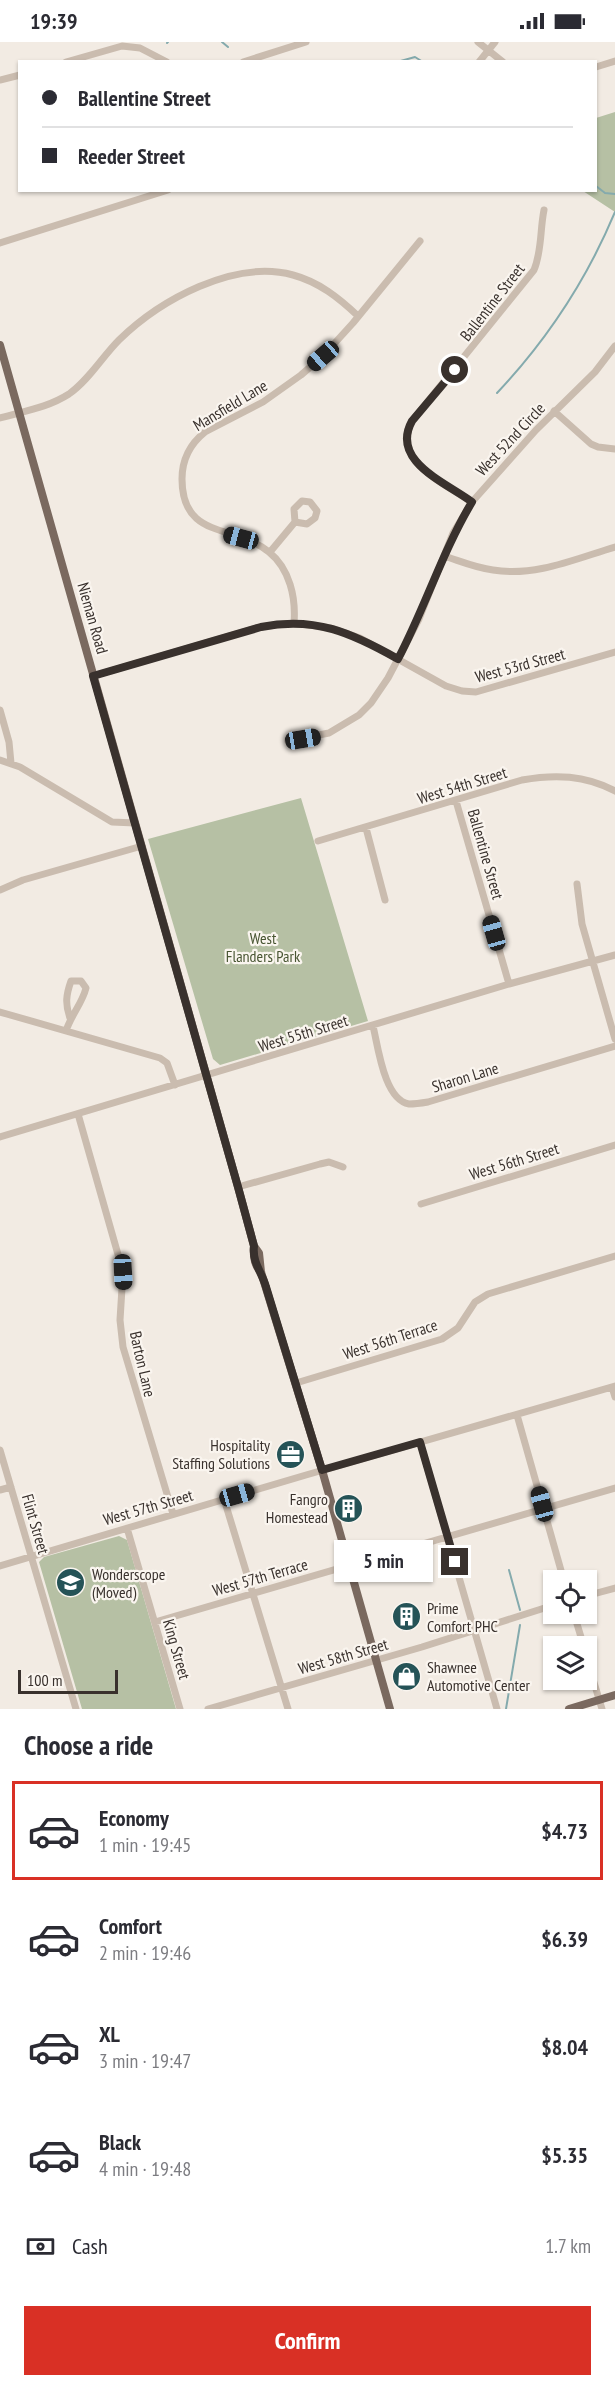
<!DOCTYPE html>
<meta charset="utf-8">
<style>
:root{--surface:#fff;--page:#f2f2f3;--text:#2b2b33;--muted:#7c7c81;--line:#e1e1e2;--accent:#d93025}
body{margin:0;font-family:"PT Sans Narrow",sans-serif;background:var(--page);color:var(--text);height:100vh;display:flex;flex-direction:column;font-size:22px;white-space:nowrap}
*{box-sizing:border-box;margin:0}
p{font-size:20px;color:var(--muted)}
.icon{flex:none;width:33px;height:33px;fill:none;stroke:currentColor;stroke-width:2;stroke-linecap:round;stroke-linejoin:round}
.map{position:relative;height:1667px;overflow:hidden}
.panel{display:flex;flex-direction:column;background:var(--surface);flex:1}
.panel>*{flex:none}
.hud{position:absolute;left:18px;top:18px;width:579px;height:132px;border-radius:0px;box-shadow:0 2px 4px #0004;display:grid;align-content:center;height:132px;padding:0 24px;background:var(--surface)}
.controls{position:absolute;left:543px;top:1528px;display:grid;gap:12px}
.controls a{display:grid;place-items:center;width:54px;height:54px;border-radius:0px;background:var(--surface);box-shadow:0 2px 4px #0004;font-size:30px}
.scale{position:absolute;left:18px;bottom:15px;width:100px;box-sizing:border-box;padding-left:6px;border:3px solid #39312d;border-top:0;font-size:16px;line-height:21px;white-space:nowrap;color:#39312d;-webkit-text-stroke:4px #faf5ef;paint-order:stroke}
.end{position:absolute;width:27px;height:27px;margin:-14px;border:8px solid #39312d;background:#fff;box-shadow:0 0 0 3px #fff}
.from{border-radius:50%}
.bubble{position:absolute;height:42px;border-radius:0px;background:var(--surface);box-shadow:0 2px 4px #0004;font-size:20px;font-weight:700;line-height:42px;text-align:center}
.car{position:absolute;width:18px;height:36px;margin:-18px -9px;border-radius:8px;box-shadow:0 0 4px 2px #0007;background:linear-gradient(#222 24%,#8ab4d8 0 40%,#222 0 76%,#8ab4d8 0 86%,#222 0)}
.hud b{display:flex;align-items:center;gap:21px;height:57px;font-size:22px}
.hud b+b{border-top:2px solid var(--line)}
.hud i{width:15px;height:15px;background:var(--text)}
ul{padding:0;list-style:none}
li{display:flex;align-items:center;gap:18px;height:99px;margin:0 12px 9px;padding:0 12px;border:3px solid transparent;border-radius:0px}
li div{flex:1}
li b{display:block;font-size:22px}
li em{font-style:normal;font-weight:700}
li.selected{border-color:var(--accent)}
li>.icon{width:54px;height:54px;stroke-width:1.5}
h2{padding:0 24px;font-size:27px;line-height:72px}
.pay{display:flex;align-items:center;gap:15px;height:66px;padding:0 24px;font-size:22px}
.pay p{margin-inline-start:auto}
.primary-button{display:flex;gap:12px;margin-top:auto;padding:12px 24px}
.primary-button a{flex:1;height:69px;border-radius:0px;background:var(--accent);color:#fff;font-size:24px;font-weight:700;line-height:69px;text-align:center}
.status{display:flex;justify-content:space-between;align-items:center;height:42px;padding:0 30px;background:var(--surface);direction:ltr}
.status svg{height:16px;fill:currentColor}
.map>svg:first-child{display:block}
.green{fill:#b6c0a4}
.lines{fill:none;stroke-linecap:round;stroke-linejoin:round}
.stream{stroke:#84aaad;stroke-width:2}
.minor{stroke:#cabcaf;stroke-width:7}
.major{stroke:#7a695f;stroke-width:8}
.route{stroke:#39312d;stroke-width:8}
.labels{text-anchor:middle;stroke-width:4.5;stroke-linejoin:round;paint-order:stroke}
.street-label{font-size:16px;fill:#39312d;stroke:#faf5ef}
.park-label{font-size:16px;fill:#485532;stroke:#faf5ef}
.poi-label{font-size:16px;fill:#39312d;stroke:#faf5ef;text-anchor:start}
</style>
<div class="status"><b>19:39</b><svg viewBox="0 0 49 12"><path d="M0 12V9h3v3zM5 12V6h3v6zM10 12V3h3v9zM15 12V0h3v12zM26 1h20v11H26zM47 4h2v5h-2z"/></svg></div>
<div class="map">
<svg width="615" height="1667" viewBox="0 0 615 1667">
<rect width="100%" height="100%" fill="#f2ebe3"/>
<!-- green -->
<path class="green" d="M615 70V170L583 149 596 148V76Z
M301 756 368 979 220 1023 213 1017 148 797Z
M119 1494 127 1498 176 1667H82L39 1520 44 1515Z"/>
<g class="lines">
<!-- stream -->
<path class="stream" d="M222 0 228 5
M167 1 168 0
M397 20 415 15 423 20
M596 144 605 151 615 152
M497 351C547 298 587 237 615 170
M509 1528 520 1568
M506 1667 520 1583"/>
<!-- minor -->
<path class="minor" d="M478 0 503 20
M66 20 122 4 140 6 167 20
M243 20 306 0
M479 20 495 0
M596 25 615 19
M0 38 20 33
M0 201 168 148
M554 369 591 402 598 405 615 407
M0 376C24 369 47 366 69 352 89 338 102 315 119 298 160 258 234 217 293 233 319 240 339 256 358 274
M302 459 310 460 317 469 315 476 307 482 295 480 294 467Z
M472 460C444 441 391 419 412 379L534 228C542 209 540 187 544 168
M270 510 295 480
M444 514C460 519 476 526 493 528 535 535 575 517 615 505
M294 581C296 556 290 527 269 510 235 482 182 498 182 437 182 417 190 402 205 390L263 360 301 333 323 314 353 281 420 199
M93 634 260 585 294 581 331 586 360 596 446 644 462 649 476 650 615 610
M0 668 9 700 11 721
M288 699 329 691 359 673 371 661 388 636 419 577 453 491 472 460 536 388 595 330 615 304
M0 718 20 725 112 780 135 781
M456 759 509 942
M366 786 385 858
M318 799 522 738C555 732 585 733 615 749
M577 842 582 882 615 997
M0 848 23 838 142 804
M0 970 160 1016 167 1021 175 1043
M373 984C378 1004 384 1058 409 1062 415 1062 422 1061 428 1060L615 1004
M66 989C71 973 82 962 86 946L81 939H71C66 953 65 962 70 976
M78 1072 123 1230 120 1278 123 1305 173 1472
M0 1095 509 942 615 913
M238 1145 320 1122 329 1120 343 1125
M421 1162 615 1103
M296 1341 442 1297 458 1286 475 1260 488 1252 615 1214
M612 1345 615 1355
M517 1373 564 1539
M420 1400 497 1667
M0 1408 76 1667
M0 1448 11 1445
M224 1457 288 1667
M127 1486 180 1667
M0 1524 306 1433 615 1344
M586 1554 615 1546
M574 1572 584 1605
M155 1580 615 1446
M586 1614 602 1667
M208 1667 422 1605 554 1563"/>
<!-- major -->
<path class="major" d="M0 303 238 1145 254 1204C253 1214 254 1223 261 1230
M254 1204 259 1211 261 1230 322 1428 390 1667
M569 1667 615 1653"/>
</g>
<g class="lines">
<!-- route -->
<path class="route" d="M455 1520 420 1400 322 1428 266 1245C262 1230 252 1221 254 1204L238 1145 93 634 261 585C315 574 352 591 398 617 425 566 442 510 472 460 445 440 390 419 412 379L455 328"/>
</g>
<!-- icons -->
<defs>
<symbol id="office-disc" viewBox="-11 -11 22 22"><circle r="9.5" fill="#255357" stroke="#faf5ef"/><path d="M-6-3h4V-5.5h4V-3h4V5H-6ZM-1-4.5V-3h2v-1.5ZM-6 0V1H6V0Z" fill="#fff"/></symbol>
<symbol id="building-disc" viewBox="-11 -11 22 22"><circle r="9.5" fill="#255357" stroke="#faf5ef"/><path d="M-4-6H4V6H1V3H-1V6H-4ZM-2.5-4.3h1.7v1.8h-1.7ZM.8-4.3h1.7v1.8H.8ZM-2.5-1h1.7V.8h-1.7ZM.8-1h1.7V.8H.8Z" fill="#fff"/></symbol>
<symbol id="school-disc" viewBox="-11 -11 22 22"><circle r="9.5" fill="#255357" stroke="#faf5ef"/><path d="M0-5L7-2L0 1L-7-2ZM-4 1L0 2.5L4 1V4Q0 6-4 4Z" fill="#fff"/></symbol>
<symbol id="shop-disc" viewBox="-11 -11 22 22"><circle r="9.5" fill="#255357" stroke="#faf5ef"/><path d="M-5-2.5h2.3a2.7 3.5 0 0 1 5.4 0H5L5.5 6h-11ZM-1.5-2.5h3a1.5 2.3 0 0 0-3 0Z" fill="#fff"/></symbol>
</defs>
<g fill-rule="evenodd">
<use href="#office-disc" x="274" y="1396" width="33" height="33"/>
<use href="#building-disc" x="332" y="1450" width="33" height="33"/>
<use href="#school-disc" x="54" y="1524" width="33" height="33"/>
<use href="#building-disc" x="390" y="1558" width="33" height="33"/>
<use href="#shop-disc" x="390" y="1618" width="33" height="33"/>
</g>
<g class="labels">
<!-- street labels -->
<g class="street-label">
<text transform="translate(492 260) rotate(-52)" y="6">Ballentine Street</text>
<text transform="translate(230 363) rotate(-31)" y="6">Mansfield Lane</text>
<text transform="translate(510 397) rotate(-47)" y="6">West 52nd Circle</text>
<text transform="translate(93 576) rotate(74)" y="6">Nieman Road</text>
<text transform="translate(520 623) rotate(-15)" y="6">West 53rd Street</text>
<text transform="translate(462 743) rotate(-17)" y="6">West 54th Street</text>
<text transform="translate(486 812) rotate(74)" y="6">Ballentine Street</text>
<text transform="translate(303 991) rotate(-17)" y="6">West 55th Street</text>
<text transform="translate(465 1035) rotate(-17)" y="6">Sharon Lane</text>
<text transform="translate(514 1119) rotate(-17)" y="6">West 56th Street</text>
<text transform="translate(390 1297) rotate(-18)" y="6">West 56th Terrace</text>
<text transform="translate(143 1322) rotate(77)" y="6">Barton Lane</text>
<text transform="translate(148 1465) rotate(-16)" y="6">West 57th Street</text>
<text transform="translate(36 1482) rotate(74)" y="6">Flint Street</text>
<text transform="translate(260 1535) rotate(-16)" y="6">West 57th Terrace</text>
<text transform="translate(177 1607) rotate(74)" y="6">King Street</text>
<text transform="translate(343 1614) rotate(-16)" y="6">West 58th Street</text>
</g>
<!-- park labels -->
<g class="park-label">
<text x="263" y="902">West<tspan x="263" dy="18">Flanders Park</tspan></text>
</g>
<!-- poi labels -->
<g class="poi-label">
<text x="270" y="1409" text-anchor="end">Hospitality<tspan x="270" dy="18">Staffing Solutions</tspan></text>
<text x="328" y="1463" text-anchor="end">Fangro<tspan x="328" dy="18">Homestead</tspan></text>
<text x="92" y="1538">Wonderscope<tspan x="92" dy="18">(Moved)</tspan></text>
<text x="427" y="1572">Prime<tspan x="427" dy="18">Comfort PHC</tspan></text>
<text x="427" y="1631">Shawnee<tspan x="427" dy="18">Automotive Center</tspan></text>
</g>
</g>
</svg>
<div class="controls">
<a><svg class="icon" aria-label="locate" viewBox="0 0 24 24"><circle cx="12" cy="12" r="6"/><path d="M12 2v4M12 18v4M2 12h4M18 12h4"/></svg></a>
<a><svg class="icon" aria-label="layers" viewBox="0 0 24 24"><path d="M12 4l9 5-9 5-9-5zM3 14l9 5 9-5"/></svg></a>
</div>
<div class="scale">100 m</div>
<i class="end from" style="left:455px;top:328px"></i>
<i class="end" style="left:455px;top:1520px"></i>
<div class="bubble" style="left:334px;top:1498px;width:99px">5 min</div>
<i class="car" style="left:323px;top:314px;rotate:229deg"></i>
<i class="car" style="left:241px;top:496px;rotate:285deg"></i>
<i class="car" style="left:303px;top:697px;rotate:81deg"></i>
<i class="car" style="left:494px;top:891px;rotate:344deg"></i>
<i class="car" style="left:123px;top:1230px;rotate:177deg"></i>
<i class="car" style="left:237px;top:1453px;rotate:74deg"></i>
<i class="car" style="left:542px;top:1462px;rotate:345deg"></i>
<div class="hud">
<b><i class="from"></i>Ballentine Street</b>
<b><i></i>Reeder Street</b>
</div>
</div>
<section class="panel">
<h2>Choose a ride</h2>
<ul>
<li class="selected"><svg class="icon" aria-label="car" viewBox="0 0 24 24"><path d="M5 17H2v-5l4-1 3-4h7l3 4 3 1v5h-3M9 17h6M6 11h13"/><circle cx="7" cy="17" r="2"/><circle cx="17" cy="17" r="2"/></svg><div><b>Economy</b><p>1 min · 19:45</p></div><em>$4.73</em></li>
<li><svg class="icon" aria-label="car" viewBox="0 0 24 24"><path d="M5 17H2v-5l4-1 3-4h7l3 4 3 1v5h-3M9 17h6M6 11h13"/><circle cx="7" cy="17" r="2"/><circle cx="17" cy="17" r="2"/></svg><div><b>Comfort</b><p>2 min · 19:46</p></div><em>$6.39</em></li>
<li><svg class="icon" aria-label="car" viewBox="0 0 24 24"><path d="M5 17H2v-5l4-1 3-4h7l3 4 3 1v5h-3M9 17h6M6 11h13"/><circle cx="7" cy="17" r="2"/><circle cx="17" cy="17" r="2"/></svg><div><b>XL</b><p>3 min · 19:47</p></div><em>$8.04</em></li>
<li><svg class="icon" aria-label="car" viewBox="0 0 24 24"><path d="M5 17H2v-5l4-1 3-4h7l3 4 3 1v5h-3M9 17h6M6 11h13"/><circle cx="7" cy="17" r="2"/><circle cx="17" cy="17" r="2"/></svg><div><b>Black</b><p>4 min · 19:48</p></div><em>$5.35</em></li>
</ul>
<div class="pay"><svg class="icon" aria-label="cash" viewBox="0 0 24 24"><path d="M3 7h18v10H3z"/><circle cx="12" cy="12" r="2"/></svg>Cash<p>1.7 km</p></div>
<div class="primary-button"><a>Confirm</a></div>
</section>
